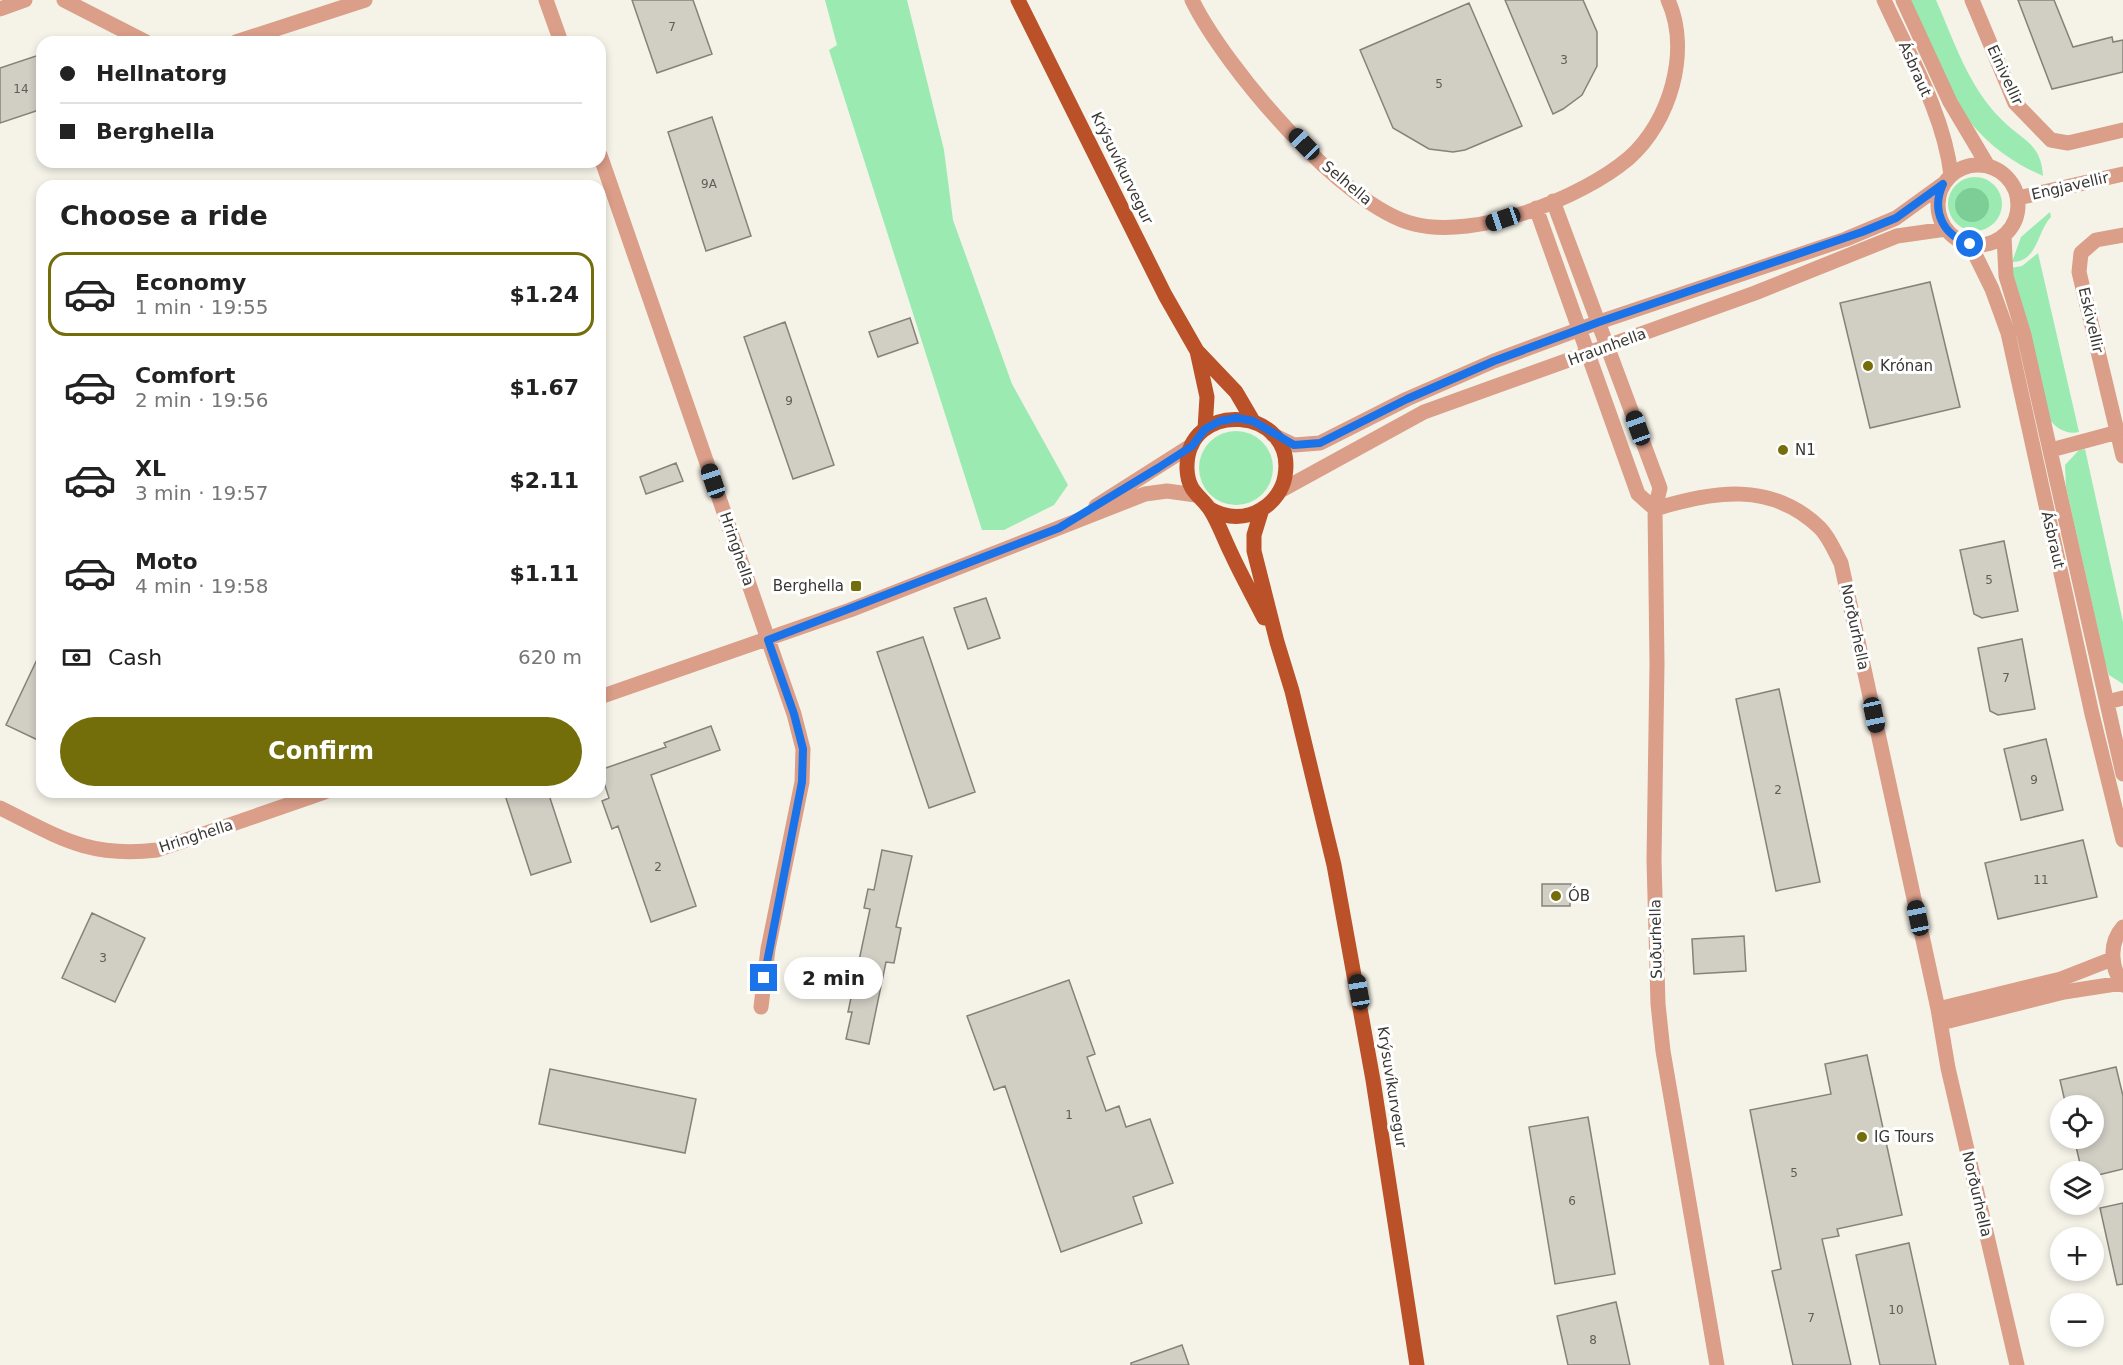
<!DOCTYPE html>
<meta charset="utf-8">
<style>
:root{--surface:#fff;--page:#f6f6f6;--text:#222;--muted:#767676;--line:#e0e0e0;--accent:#736d0a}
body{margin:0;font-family:"DejaVu Sans",sans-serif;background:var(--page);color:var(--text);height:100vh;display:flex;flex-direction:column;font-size:22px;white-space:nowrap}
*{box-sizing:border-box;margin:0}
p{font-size:20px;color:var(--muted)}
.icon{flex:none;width:33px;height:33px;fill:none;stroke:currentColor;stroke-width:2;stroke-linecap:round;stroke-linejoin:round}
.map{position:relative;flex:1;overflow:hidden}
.panel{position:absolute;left:36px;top:180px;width:570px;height:618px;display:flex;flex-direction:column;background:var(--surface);border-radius:18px;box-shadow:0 3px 9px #0003}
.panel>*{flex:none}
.hud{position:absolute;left:36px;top:36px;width:570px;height:132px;border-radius:18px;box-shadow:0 3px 9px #0003;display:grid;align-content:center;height:132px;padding:0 24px;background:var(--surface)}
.controls{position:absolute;left:2050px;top:1095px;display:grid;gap:12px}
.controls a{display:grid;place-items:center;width:54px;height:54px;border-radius:50%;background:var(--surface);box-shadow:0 3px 9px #0003;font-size:30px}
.end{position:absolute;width:27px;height:27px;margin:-14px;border:8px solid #1a73e8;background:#fff;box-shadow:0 0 0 3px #fff}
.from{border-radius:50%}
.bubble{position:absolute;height:42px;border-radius:21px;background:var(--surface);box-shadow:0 3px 9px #0003;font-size:20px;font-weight:700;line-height:42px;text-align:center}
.car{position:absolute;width:18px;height:36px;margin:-18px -9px;border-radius:8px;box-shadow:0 0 4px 2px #0007;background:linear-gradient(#222 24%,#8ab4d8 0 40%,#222 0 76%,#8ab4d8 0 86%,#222 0)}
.hud b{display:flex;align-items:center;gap:21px;height:57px;font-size:22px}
.hud b+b{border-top:2px solid var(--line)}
.hud i{width:15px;height:15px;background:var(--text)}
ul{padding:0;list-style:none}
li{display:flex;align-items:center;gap:18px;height:84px;margin:0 12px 9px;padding:0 12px;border:3px solid transparent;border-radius:18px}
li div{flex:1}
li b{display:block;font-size:22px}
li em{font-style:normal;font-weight:700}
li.selected{border-color:var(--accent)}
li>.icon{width:54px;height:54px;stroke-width:1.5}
h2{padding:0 24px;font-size:27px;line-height:72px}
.pay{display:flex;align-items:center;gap:15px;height:66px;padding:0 24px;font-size:22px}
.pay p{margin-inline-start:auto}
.primary-button{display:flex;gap:12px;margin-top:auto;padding:12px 24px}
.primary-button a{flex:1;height:69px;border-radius:36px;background:var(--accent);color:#fff;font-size:24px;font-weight:700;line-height:69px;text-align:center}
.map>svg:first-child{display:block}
.green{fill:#9beab2}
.forest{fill:#7dce96}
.building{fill:#d1cec4;stroke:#848279;stroke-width:1.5}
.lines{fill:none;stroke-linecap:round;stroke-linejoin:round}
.minor{stroke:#da9e89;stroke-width:15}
.major{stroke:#bb5128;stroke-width:15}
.route{stroke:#1a73e8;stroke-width:8}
.poi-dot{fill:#736d0a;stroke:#fff;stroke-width:2}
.labels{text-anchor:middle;stroke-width:6;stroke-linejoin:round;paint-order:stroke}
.number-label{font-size:12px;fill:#5e5d57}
.street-label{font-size:15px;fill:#383733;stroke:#fff}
.poi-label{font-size:15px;fill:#383733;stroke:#fff;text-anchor:start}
</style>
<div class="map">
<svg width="2123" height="1365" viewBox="0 0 2123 1365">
<rect width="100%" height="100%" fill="#f5f3e8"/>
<!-- green -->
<path class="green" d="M825 0H907L944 150 953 220 1012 384 1068 485 1054 505 1004 530H982L829 50 837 45Z
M1909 0H1936C1954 41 1969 88 2002 120 2023 141 2041 143 2043 176 1957 138 1945 79 1909 0Z
M1948 204a27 27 0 1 1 54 0a27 27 0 1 1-54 0Z
M2050 212 2051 217C2037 231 2038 262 2012 262L2021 237Z
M2038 253 2079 432C2066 435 2056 428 2049 419L2011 268 2022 266Z
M1199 468a37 37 0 1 1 74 0a37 37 0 1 1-74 0Z
M2085 449 2123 622V684L2109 675 2105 662 2066 487 2065 465 2079 450Z"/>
<!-- forest -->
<path class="forest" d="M1955 205a17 17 0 1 1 34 0a17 17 0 1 1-34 0Z"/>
<!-- building -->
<path class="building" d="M632 0H693L712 54 657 73Z
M1505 0H1583L1597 32V66L1582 95 1563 109 1553 114Z
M2018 0H2054L2073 47 2112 37 2113 42 2123 40V72L2052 89Z
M1469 3 1522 126 1465 150 1453 152 1429 149 1393 128 1360 50Z
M42 54V109L0 123V68Z
M712 117 751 236 706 251 668 132Z
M1930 282 1960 407 1870 428 1840 303Z
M910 318 918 343 878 357 869 332Z
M785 322 834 465 793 479 744 337Z
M676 463 683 481 646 494 640 477Z
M2004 541 2018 611 1982 618 1974 614 1960 550Z
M986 598 1000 638 968 649 954 608Z
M923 637 975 792 929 808 877 652Z
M2022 639 2035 709 1998 715 1990 711 1978 648Z
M42 649V742L6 725Z
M1779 689 1820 882 1776 891 1736 699Z
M711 726 720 750 651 775 696 906 651 922 618 826 612 829 602 801 609 798 600 770 666 747 664 743Z
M2046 739 2063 810 2021 820 2004 749Z
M504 792H548L571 862 531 875Z
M2083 840 2097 897 1998 919 1985 863Z
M882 850 912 856 896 927 901 928 894 963 886 962 869 1044 846 1039 852 1012H848L870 909 864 908 868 889 874 890Z
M1542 884H1571L1570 906H1542Z
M92 913 145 938 115 1002 62 978Z
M1744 936 1746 971 1694 974 1692 939Z
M1069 980 1095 1054 1087 1057 1106 1111 1119 1106 1126 1127 1150 1119 1173 1183 1133 1197 1142 1223 1061 1252 1005 1086 994 1090 967 1016Z
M1867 1055 1902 1215 1837 1229 1839 1236 1822 1239 1851 1365H1793L1772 1271 1781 1269 1750 1110 1831 1094 1825 1064Z
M2116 1067 2123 1096V1169L2094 1176V1172H2082L2074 1138H2094V1106H2066L2060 1080Z
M550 1069 696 1099 685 1153 539 1124Z
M1588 1117 1615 1274 1555 1284 1529 1127Z
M2123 1203V1284L2117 1285 2100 1208Z
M1909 1243 1936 1365H1880L1856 1255Z
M1616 1302 1630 1365H1568L1557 1316Z
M1182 1345 1189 1365H1131V1363Z"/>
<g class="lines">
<!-- minor -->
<path class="minor" d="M64 0 146 42
M546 0 561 42
M1192 0C1224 66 1343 207 1414 224 1476 240 1582 198 1629 158 1670 122 1691 51 1668 0
M1884 0C1909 55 1944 114 1951 175
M1903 0 1950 102 1988 166
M1972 0 2015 103 2051 140 2068 143 2123 130
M0 9 25 0
M236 42 365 0
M600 155 794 714 803 749 802 782 768 949 761 1007
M1938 205a40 40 0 1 1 80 0a40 40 0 1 1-80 0Z
M2018 198 2123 174
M1553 201 1660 488 1655 509 1657 664 1654 861 1658 1004 1663 1051 1717 1365
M1536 208 1638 494 1655 509
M2123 235 2096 240 2081 253 2079 272 2123 456
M2004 236 2006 276 2024 335 2123 774
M1970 244 1992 289 2008 333 2092 714 2123 840
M1273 435 1294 445 1320 443 1407 399 1494 361 1599 322 1846 239 1896 218 1943 184
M2051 450 2118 432
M1280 491 1424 412 1755 293 1897 236 1946 229
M1096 506 1192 445
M1655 509C1713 491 1772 481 1820 528 1829 537 1835 552 1841 563L1938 1009 1948 1068 2017 1365
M600 697 850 610 1145 494 1167 491 1196 495
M2107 702 2123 698
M0 808C59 837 88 858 157 850L325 792
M2123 927C2108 944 2111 968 2123 985
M1938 1009 2061 979 2112 959
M1941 1023 2064 992 2122 983"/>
<!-- major -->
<path class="major" d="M1018 0 1165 295 1197 351 1207 397 1205 429
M1197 351 1236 392 1253 421
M1210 509C1227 519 1246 519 1262 509 1274 502 1283 489 1285 476 1297 406 1185 398 1187 469 1188 493 1201 495 1211 511 1219 524 1224 539 1231 553 1241 575 1253 596 1264 618
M1262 509 1254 535V551L1277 642 1292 691 1334 865 1373 1080 1417 1365"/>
</g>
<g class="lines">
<!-- route -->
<path class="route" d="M764 978 802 782 803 749 794 714 768 640 1059 528 1158 468 1192 446 1205 429 1220 421 1237 418 1253 421 1294 445 1320 443 1407 399 1494 361 1599 322 1862 232 1896 218 1943 184C1931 210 1942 235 1970 244"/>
</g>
<!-- markers -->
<g class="poi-dot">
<circle cx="1868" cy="366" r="6"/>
<circle cx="1783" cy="450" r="6"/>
<rect x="850" y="580" width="12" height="12" rx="3"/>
<circle cx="1556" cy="896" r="6"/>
<circle cx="1862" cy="1137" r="6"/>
</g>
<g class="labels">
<!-- number labels -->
<g class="number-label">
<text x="672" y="31">7</text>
<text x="1564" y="64">3</text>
<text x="1439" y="88">5</text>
<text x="21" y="93">14</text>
<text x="709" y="188">9A</text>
<text x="789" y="405">9</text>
<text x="1989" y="584">5</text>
<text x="2006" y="682">7</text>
<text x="2034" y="784">9</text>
<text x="1778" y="794">2</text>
<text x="658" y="871">2</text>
<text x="2041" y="884">11</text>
<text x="103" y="962">3</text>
<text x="1069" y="1119">1</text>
<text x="1794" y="1177">5</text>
<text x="1572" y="1205">6</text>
<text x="1896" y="1314">10</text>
<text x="1811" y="1322">7</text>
<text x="1593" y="1344">8</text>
</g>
<!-- street labels -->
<g class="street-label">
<text transform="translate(1915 69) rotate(66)" y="5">Ásbraut</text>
<text transform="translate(2005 75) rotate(65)" y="5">Einivellir</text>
<text transform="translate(1122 168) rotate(64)" y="5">Krýsuvíkurvegur</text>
<text transform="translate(1347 183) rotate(40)" y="5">Selhella</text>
<text transform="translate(2070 186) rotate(-13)" y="5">Engjavellir</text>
<text transform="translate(2091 320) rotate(77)" y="5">Eskivellir</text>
<text transform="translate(1607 347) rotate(-20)" y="5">Hraunhella</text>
<text transform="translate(2053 540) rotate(77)" y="5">Ásbraut</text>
<text transform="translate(737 549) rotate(71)" y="5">Hringhella</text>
<text transform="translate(1855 627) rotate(78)" y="5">Norðurhella</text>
<text transform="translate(196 836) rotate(-18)" y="5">Hringhella</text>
<text transform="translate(1656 939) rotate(-91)" y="5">Suðurhella</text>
<text transform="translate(1392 1087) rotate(81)" y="5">Krýsuvíkurvegur</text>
<text transform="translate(1977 1194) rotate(77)" y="5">Norðurhella</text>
</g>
<!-- poi labels -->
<g class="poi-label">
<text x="1880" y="371">Krónan</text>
<text x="1795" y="455">N1</text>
<text x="844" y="591" text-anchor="end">Berghella</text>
<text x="1568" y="901">ÓB</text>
<text x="1874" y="1142">IG Tours</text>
</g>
</g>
</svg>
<div class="controls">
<a><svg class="icon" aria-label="locate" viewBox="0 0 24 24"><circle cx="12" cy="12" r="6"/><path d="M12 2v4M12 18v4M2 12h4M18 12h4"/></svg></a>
<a><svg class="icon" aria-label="layers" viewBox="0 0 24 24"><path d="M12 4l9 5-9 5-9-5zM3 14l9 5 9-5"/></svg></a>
<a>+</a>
<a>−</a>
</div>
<i class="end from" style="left:1970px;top:244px"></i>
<i class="end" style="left:764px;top:978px"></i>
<div class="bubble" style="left:784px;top:957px;width:99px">2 min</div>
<i class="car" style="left:1304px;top:144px;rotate:316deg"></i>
<i class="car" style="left:1503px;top:219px;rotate:251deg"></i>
<i class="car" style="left:1638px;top:428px;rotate:340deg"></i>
<i class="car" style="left:713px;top:481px;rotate:341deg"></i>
<i class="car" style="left:1874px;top:715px;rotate:168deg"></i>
<i class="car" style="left:1918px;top:918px;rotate:348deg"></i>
<i class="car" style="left:1359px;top:992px;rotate:350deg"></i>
<div class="hud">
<b><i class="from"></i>Hellnatorg</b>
<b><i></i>Berghella</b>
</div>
<section class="panel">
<h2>Choose a ride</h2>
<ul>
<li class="selected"><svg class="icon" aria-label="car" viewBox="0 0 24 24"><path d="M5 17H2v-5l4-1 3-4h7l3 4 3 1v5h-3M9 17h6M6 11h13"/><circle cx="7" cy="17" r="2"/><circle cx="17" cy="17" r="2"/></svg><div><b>Economy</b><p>1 min · 19:55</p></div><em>$1.24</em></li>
<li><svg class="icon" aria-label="car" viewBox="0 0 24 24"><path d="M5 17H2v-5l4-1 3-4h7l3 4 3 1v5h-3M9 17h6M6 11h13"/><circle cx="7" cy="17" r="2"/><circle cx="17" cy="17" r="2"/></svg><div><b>Comfort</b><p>2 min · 19:56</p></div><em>$1.67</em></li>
<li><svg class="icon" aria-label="car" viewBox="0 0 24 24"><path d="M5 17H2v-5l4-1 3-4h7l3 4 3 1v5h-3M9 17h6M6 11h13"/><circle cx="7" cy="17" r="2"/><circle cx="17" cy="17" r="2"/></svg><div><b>XL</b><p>3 min · 19:57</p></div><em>$2.11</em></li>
<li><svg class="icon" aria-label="car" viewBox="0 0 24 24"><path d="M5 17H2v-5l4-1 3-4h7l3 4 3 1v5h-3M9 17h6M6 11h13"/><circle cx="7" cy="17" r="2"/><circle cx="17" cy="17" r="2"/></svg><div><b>Moto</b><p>4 min · 19:58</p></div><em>$1.11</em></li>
</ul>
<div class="pay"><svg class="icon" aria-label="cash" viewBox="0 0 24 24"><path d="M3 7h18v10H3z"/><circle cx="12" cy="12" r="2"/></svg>Cash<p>620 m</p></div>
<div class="primary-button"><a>Confirm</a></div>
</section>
</div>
